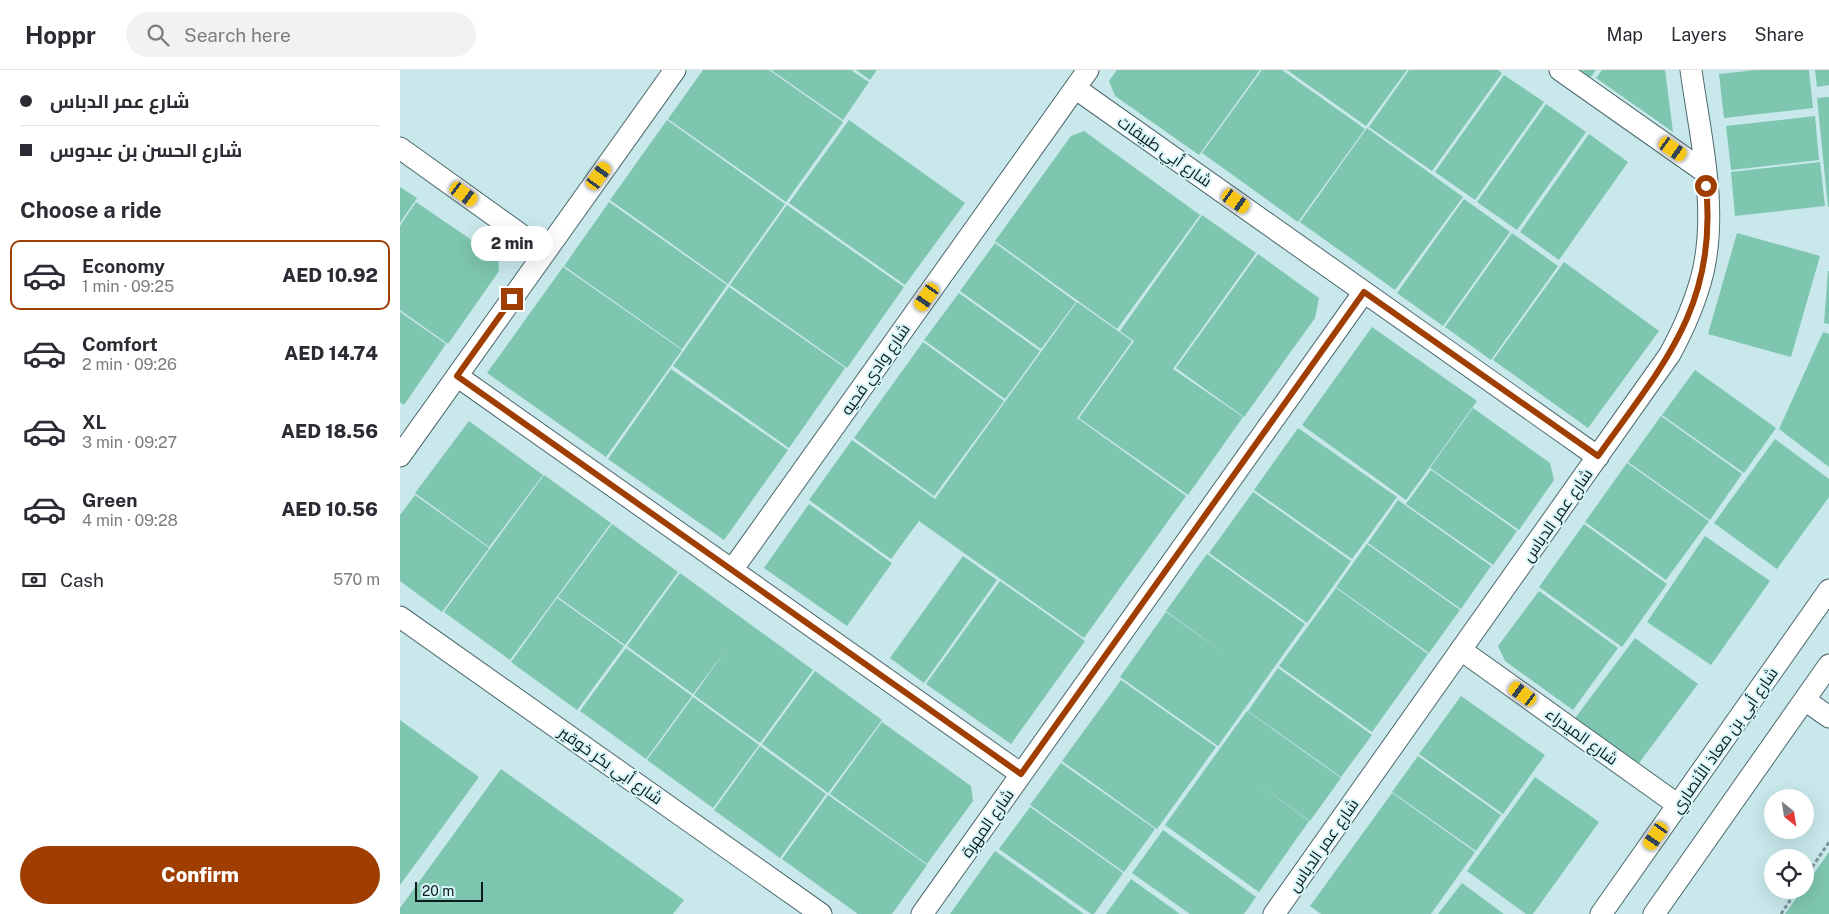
<!DOCTYPE html>
<meta charset="utf-8">
<style>
:root{--surface:#fff;--page:#f2f2f3;--text:#2b2b33;--muted:#7c7c81;--line:#e1e1e2;--accent:#a03d01}
body{margin:0;font-family:"Public Sans",Cairo,sans-serif;background:var(--page);color:var(--text);height:100vh;display:flex;flex-direction:column;font-size:19px;white-space:nowrap}
*{box-sizing:border-box;margin:0}
p{font-size:16px;color:var(--muted)}
.icon{flex:none;width:28px;height:28px;fill:none;stroke:currentColor;stroke-width:2;stroke-linecap:round;stroke-linejoin:round}
.map{position:relative;flex:1;overflow:hidden}
.sheet{display:flex;flex-direction:column;background:var(--surface);width:400px}
.sheet>*{flex:none}
.guide{display:grid;align-content:center;height:110px;padding:0 20px;background:var(--surface)}
.needle{width:32px;rotate:150deg}
.controls{position:absolute;left:1364px;top:719px;display:grid;gap:10px}
.controls a{display:grid;place-items:center;width:50px;height:50px;border-radius:50%;background:var(--surface);box-shadow:0 5px 20px #0002;font-size:25px}
.scale{position:absolute;left:15px;bottom:12px;width:68px;box-sizing:border-box;padding-left:5px;border:2px solid #0e1a1b;border-top:0;font-size:14px;line-height:18px;white-space:nowrap;color:#0e1a1b;-webkit-text-stroke:4px #d5f5f8;paint-order:stroke}
.end{position:absolute;width:22px;height:22px;margin:-11px;border:6px solid #a03d01;background:#fff;box-shadow:0 0 0 2px #fff}
.from{border-radius:50%}
.bubble{position:absolute;height:35px;border-radius:18px;background:var(--surface);box-shadow:0 5px 20px #0002;font-size:16px;font-weight:800;line-height:35px;text-align:center}
.car{position:absolute;width:15px;height:30px;margin:-15px -8px;border-radius:6px;box-shadow:0 0 4px 1px #0007;background:linear-gradient(#f5c518 24%,#345 0 40%,#f5c518 0 76%,#345 0 86%,#f5c518 0)}
.guide b{display:flex;align-items:center;gap:18px;height:48px;font-size:19px}
.guide b+b{border-top:1px solid var(--line)}
.guide i{width:12px;height:12px;background:var(--text)}
ul{padding:0;list-style:none}
li{display:flex;align-items:center;gap:15px;height:70px;margin:0 10px 8px;padding:0 10px;border:2px solid transparent;border-radius:10px}
li div{flex:1}
li b{display:block;font-size:19px}
li em{font-style:normal;font-weight:800}
li.on{border-color:var(--accent)}
li>.icon{width:45px;height:45px;stroke-width:1.5}
h2{padding:0 20px;font-size:22px;line-height:60px}
.pay{display:flex;align-items:center;gap:12px;height:55px;padding:0 20px;font-size:19px}
.pay p{margin-inline-start:auto}
.action{display:flex;gap:10px;margin-top:auto;padding:10px 20px}
.action a{flex:1;height:58px;border-radius:30px;background:var(--accent);color:#fff;font-size:20px;font-weight:800;line-height:58px;text-align:center}
header{display:flex;align-items:center;gap:30px;box-sizing:border-box;height:70px;padding:0 25px;background:var(--surface);border-bottom:1px solid var(--line)}
header strong{font-size:24px}
nav{display:flex;gap:28px;margin-inline-start:auto;font-size:18px}
.search{width:350px;height:45px;background:var(--page);display:flex;align-items:center;gap:12px;box-sizing:border-box;padding:0 18px;border-radius:28px;color:var(--muted);font-size:19px}
main{display:flex;flex:1;min-height:0}
.map>svg:first-child{display:block}
.building{fill:#7ec6af}
.lines{fill:none;stroke-linecap:round;stroke-linejoin:round}
.minor-casing{stroke:#4e6a6d;stroke-width:23}
.path{stroke:#7d9597;stroke-width:3;stroke-dasharray:4 2.5;stroke-linecap:butt}
.minor{stroke:#fff;stroke-width:21}
.route{stroke:#a03d01;stroke-width:6}
.labels{text-anchor:middle;stroke-width:4;stroke-linejoin:round;paint-order:stroke}
.street-label{font-size:16px;fill:#0e1a1b;stroke:#d5f5f8}
</style>
<header>
<strong>Hoppr</strong>
<div class="search"><svg class="icon" aria-label="search" viewBox="0 0 24 24"><circle cx="10" cy="10" r="6"/><path d="M15 15l6 6"/></svg>Search here</div>
<nav><a>Map</a><a>Layers</a><a>Share</a></nav>
</header>
<main>
<section class="sheet">
<div class="guide">
<b><i class="from"></i>شارع عمر الدباس</b>
<b><i></i>شارع الحسن بن عبدوس</b>
</div>
<h2>Choose a ride</h2>
<ul>
<li class="on"><svg class="icon" aria-label="car" viewBox="0 0 24 24"><path d="M5 17H2v-5l4-1 3-4h7l3 4 3 1v5h-3M9 17h6M6 11h13"/><circle cx="7" cy="17" r="2"/><circle cx="17" cy="17" r="2"/></svg><div><b>Economy</b><p>1 min · 09:25</p></div><em>AED 10.92</em></li>
<li><svg class="icon" aria-label="car" viewBox="0 0 24 24"><path d="M5 17H2v-5l4-1 3-4h7l3 4 3 1v5h-3M9 17h6M6 11h13"/><circle cx="7" cy="17" r="2"/><circle cx="17" cy="17" r="2"/></svg><div><b>Comfort</b><p>2 min · 09:26</p></div><em>AED 14.74</em></li>
<li><svg class="icon" aria-label="car" viewBox="0 0 24 24"><path d="M5 17H2v-5l4-1 3-4h7l3 4 3 1v5h-3M9 17h6M6 11h13"/><circle cx="7" cy="17" r="2"/><circle cx="17" cy="17" r="2"/></svg><div><b>XL</b><p>3 min · 09:27</p></div><em>AED 18.56</em></li>
<li><svg class="icon" aria-label="car" viewBox="0 0 24 24"><path d="M5 17H2v-5l4-1 3-4h7l3 4 3 1v5h-3M9 17h6M6 11h13"/><circle cx="7" cy="17" r="2"/><circle cx="17" cy="17" r="2"/></svg><div><b>Green</b><p>4 min · 09:28</p></div><em>AED 10.56</em></li>
</ul>
<div class="pay"><svg class="icon" aria-label="cash" viewBox="0 0 24 24"><path d="M3 7h18v10H3z"/><circle cx="12" cy="12" r="2"/></svg>Cash<p>570 m</p></div>
<div class="action"><a>Confirm</a></div>
</section>
<div class="map">
<svg width="1429" height="844" viewBox="0 0 1429 844">
<rect width="100%" height="100%" fill="#c8e8eb"/>
<!-- building -->
<path class="building" d="M303 0H369L443 52 386 132 268 49Z
M371 0H451L469 12 443 50Z
M456 0H477L470 10Z
M717 0H860L799 85 715 26 709 11Z
M862 0H882L965 59 898 152 802 83Z
M887 0H1007L966 56Z
M1009 0H1098L1102 3 1032 101 969 57Z
M1180 0H1196L1190 8Z
M1202 0H1265L1273 62 1196 8Z
M1355 0H1409L1413 38 1324 48 1319 4Z
M1415 0H1429V15L1417 17Z
M1104 5 1144 32 1075 130 1035 102Z
M1429 27V137H1428L1417 28Z
M1146 34 1186 62 1117 160 1077 132Z
M1415 46 1419 90 1331 100 1326 56Z
M267 50 385 134 328 214 210 130Z
M449 50 565 133 505 215 389 133Z
M967 58 1063 127 995 220 900 152Z
M684 61 800 145 717 259 595 171 671 66Z
M1189 64 1228 92 1159 190 1120 162Z
M1420 92 1425 136 1335 146 1331 102Z
M0 117 17 128 0 153Z
M1064 129 1110 162 1043 256 997 223Z
M16 132 98 188 99 201 48 274 0 240V156Z
M209 132 327 215 282 279 164 196Z
M387 135 504 217 447 298 330 215Z
M802 145 856 183 773 299 843 347 788 425 679 348 734 271 745 279 720 261Z
M1112 163 1158 196 1091 290 1045 257Z
M1337 163 1420 186 1391 287 1308 264Z
M595 173 676 232 641 279 560 221Z
M858 184 919 228 915 248 844 347 776 298Z
M1164 192 1259 261 1188 358 1093 290Z
M163 197 282 280 206 387 87 303Z
M1428 201H1429V254L1424 253Z
M329 217 445 298 389 378 273 296Z
M559 223 640 281 605 329 524 270Z
M677 232 732 271 677 348 786 426 684 568 519 451 491 489 409 430 452 370 535 429Z
M0 242 46 274 4 335 0 332Z
M972 257 1077 331 1006 430 902 355Z
M1423 262 1429 264V397L1379 359Z
M523 272 604 331 534 426 454 368Z
M271 299 388 380 324 470 208 389Z
M1295 300 1376 358 1344 403 1262 345Z
M1073 338 1150 393 1154 410 1119 460 1030 398Z
M1261 346 1342 404 1310 450 1228 392Z
M69 351 143 405 89 477 15 423Z
M898 358 997 427 952 489 854 420Z
M1375 369 1429 409V427L1377 499 1314 453Z
M1227 393 1309 451 1266 510 1185 452Z
M1031 400 1117 461 1093 495 1006 434Z
M144 405 211 453 110 590 44 542Z
M853 422 951 491 907 553 809 483Z
M15 425 89 478 42 542 0 511V445Z
M998 430 1091 496 1061 539 968 473Z
M409 434 492 493 447 556 364 498Z
M212 454 278 502 225 575 158 527Z
M1184 454 1267 514 1222 577 1139 517Z
M1305 466 1370 511 1311 595 1247 552Z
M967 474 1060 540 1029 583 936 517Z
M807 484 905 554 818 676 720 607 766 542 828 586 766 541Z
M563 486 597 510 524 613 490 588Z
M280 503 413 600 360 673 294 625 327 578 293 624 227 576Z
M600 511 685 571 611 674 526 614Z
M936 518 1028 584 972 662 879 596Z
M1139 521 1218 578 1173 640 1105 591 1098 576Z
M157 528 224 576 177 640 111 592Z
M1235 568 1298 614 1236 697 1173 651Z
M226 578 292 626 246 689 180 641Z
M878 598 972 665 941 707 848 641Z
M415 601 482 650 428 723 362 674Z
M721 610 816 677 757 759 662 691Z
M1061 626 1145 685 1103 744 1019 684Z
M293 627 359 675 313 738 247 690Z
M847 641 941 708 910 751 850 708 909 751 859 822 765 755Z
M0 650 79 707 0 815Z
M482 652 571 716 573 731 527 794 430 724Z
M360 676 426 724 380 788 314 740Z
M1018 686 1101 745 1076 781 992 722Z
M661 693 755 759 724 802 630 735Z
M101 699 284 830 273 844H0V838Z
M1135 707 1199 752 1133 844H1126L1067 801Z
M992 723 1075 782 1031 844H921L910 836Z
M428 725 527 795 492 844H458L382 789Z
M630 737 723 803 694 844H691L599 779Z
M763 760 856 827 844 844H790L732 803Z
M595 781 684 844H550Z
M1429 782V844H1385L1402 820H1405V816Z
M731 809 780 844H706Z
M1062 813 1104 844H1038Z"/>
<g class="lines">
<defs>
<path id="minor" d="M1160 0 1305 102
M675 18 1198 387
M0 78 145 182
M57 306 621 704
M0 386 275 0
M332 500 688 0
M0 547 421 844
M1061 580 1278 735
M1405 630 1429 647
M522 844 964 222
M874 844 1270 284C1284 258 1296 231 1303 202 1318 136 1300 66 1291 0
M1201 844 1429 520
M1254 844 1429 595"/>
</defs>
<!-- minor casing -->
<use href="#minor" class="minor-casing"/>
<!-- path -->
<path class="path" d="M1405 808 1429 772
M1381 844 1397 820"/>
<!-- minor -->
<use href="#minor" class="minor"/>
</g>
<g class="lines">
<!-- route -->
<path class="route" d="M112 229 57 306 621 704 964 222 1198 386C1262 296 1318 236 1306 116"/>
</g>
<g class="labels">
<!-- street labels -->
<g class="street-label">
<text transform="translate(765 81) rotate(35)" y="6">شارع أبي طبيقات</text>
<text transform="translate(475 299) rotate(-55)" y="6">شارع وادي فحيه</text>
<text transform="translate(1157 445) rotate(-55)" y="6">شارع عمر الدباس</text>
<text transform="translate(1182 666) rotate(36)" y="6">شارع الميدراء</text>
<text transform="translate(1324 670) rotate(-55)" y="6">شارع أبي بن معاذ الأنصاري</text>
<text transform="translate(211 695) rotate(35)" y="6">شارع أبي بكر خوقير</text>
<text transform="translate(587 753) rotate(-55)" y="6">شارع المهرة</text>
<text transform="translate(923 775) rotate(-55)" y="6">شارع عمر الدباس</text>
</g>
</g>
</svg>
<div class="controls">
<a><svg class="needle" viewBox="-14 -14 28 28"><path d="M0-13l5 13h-10z" fill="#e53935"/><path d="M0 13l5-13h-10z" fill="#7c7c81"/></svg></a>
<a><svg class="icon" aria-label="locate" viewBox="0 0 24 24"><circle cx="12" cy="12" r="6"/><path d="M12 2v4M12 18v4M2 12h4M18 12h4"/></svg></a>
</div>
<div class="scale">20 m</div>
<i class="end from" style="left:1306px;top:116px"></i>
<i class="end" style="left:112px;top:229px"></i>
<div class="bubble" style="left:71px;top:156px;width:82px">2 min</div>
<i class="car" style="left:1273px;top:79px;rotate:125deg"></i>
<i class="car" style="left:199px;top:106px;rotate:36deg"></i>
<i class="car" style="left:64px;top:124px;rotate:126deg"></i>
<i class="car" style="left:836px;top:131px;rotate:125deg"></i>
<i class="car" style="left:527px;top:227px;rotate:215deg"></i>
<i class="car" style="left:1123px;top:624px;rotate:306deg"></i>
<i class="car" style="left:1256px;top:766px;rotate:215deg"></i>
</div>
</main>
